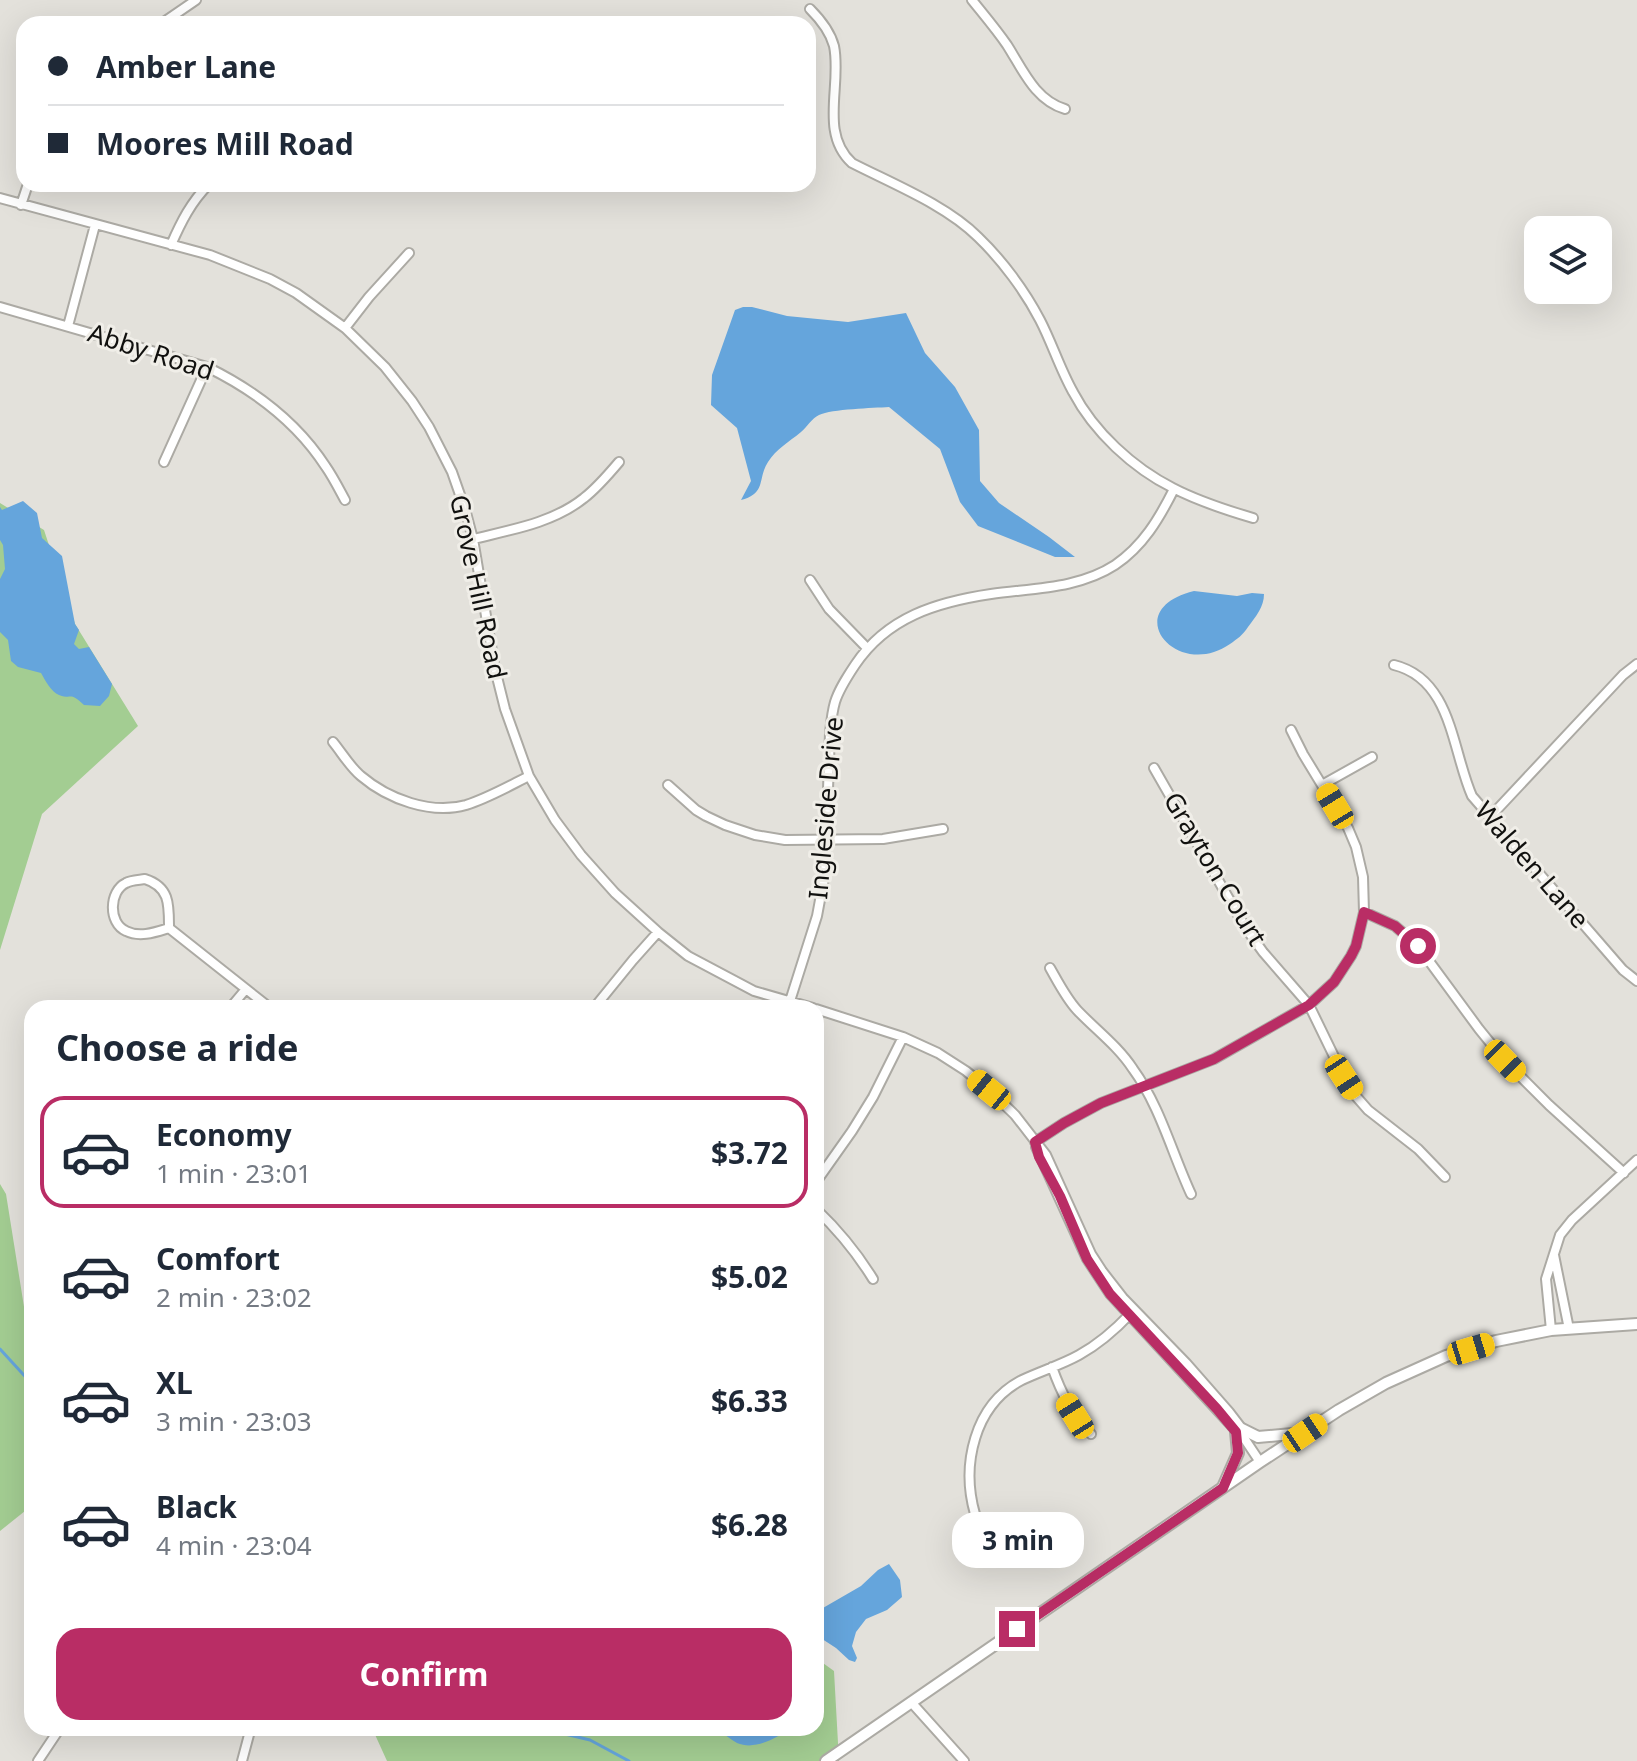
<!DOCTYPE html>
<meta charset="utf-8">
<style>
:root{--surface:#fff;--page:#f2f2f3;--text:#1f2937;--muted:#747a83;--line:#e0e1e3;--accent:#b92d65}
body{margin:0;font-family:"Noto Sans",sans-serif;background:var(--page);color:var(--text);height:100vh;display:flex;flex-direction:column;font-size:30px;white-space:nowrap}
*{box-sizing:border-box;margin:0}
p{font-size:26px;color:var(--muted)}
.icon{flex:none;width:44px;height:44px;fill:none;stroke:currentColor;stroke-width:2;stroke-linecap:round;stroke-linejoin:round}
.map{position:relative;flex:1;overflow:hidden}
.details{position:absolute;left:24px;top:1000px;width:800px;height:736px;display:flex;flex-direction:column;background:var(--surface);border-radius:24px;box-shadow:0 8px 32px #0002}
.details>*{flex:none}
.banner{position:absolute;left:16px;top:16px;width:800px;height:176px;border-radius:24px;box-shadow:0 8px 32px #0002;display:grid;align-content:center;height:176px;padding:0 32px;background:var(--surface)}
.controls{position:absolute;left:1524px;top:216px;display:grid;gap:16px}
.controls a{display:grid;place-items:center;width:88px;height:88px;border-radius:16px;background:var(--surface);box-shadow:0 8px 32px #0002;font-size:40px}
.end{position:absolute;width:36px;height:36px;margin:-18px;border:10px solid #b92d65;background:#fff;box-shadow:0 0 0 4px #fff}
.from{border-radius:50%}
.bubble{position:absolute;height:56px;border-radius:24px;background:var(--surface);box-shadow:0 8px 32px #0002;font-size:26px;font-weight:700;line-height:56px;text-align:center}
.car{position:absolute;width:24px;height:48px;margin:-24px -12px;border-radius:10px;box-shadow:0 0 6px 2px #0007;background:linear-gradient(#f5c518 24%,#345 0 40%,#f5c518 0 76%,#345 0 86%,#f5c518 0)}
.banner b{display:flex;align-items:center;gap:28px;height:76px;font-size:30px}
.banner b+b{border-top:2px solid var(--line)}
.banner i{width:20px;height:20px;background:var(--text)}
ul{padding:0;list-style:none}
li{display:flex;align-items:center;gap:24px;height:112px;margin:0 16px 12px;padding:0 16px;border:4px solid transparent;border-radius:24px}
li div{flex:1}
li b{display:block;font-size:30px}
li em{font-style:normal;font-weight:700}
li.on{border-color:var(--accent)}
li>.icon{width:72px;height:72px;stroke-width:1.5}
h2{padding:0 32px;font-size:36px;line-height:96px}
.button{display:flex;gap:16px;margin-top:auto;padding:16px 32px}
.button a{flex:1;height:92px;border-radius:24px;background:var(--accent);color:#fff;font-size:32px;font-weight:700;line-height:92px;text-align:center}
.map>svg:first-child{display:block}
.green{fill:#a3cd92}
.water{fill:#65a5dc}
.lines{fill:none;stroke-linecap:round;stroke-linejoin:round}
.stream{stroke:#65a5dc;stroke-width:3}
.minor-casing{stroke:#acaaa4;stroke-width:12}
.tertiary-casing{stroke:#acaaa4;stroke-width:14}
.minor{stroke:#fff;stroke-width:8}
.tertiary{stroke:#fff;stroke-width:10}
.route{stroke:#b92d65;stroke-width:10}
.labels{text-anchor:middle;stroke-width:6;stroke-linejoin:round;paint-order:stroke}
.street-label{font-size:26px;fill:#11110f;stroke:#f0eee8}
</style>
<div class="map">
<svg width="1637" height="1761" viewBox="0 0 1637 1761">
<rect width="100%" height="100%" fill="#e3e1db"/>
<!-- green -->
<path class="green" d="M0 503 44 530 75 624 138 726 42 814 0 950Z
M0 1184 6 1194 29 1338 32 1342V1508L30 1507 0 1531Z
M816 1658 834 1671 839 1761H387L372 1728H816Z"/>
<!-- water -->
<path class="water" d="M743 307H752L787 316 848 322 906 313 925 353 955 387 979 430 980 481 999 503 1049 537 1075 557H1055L978 526 960 502 940 449 889 407C873 408 832 409 819 415 812 418 807 427 801 432 789 442 776 449 768 462 757 479 767 493 741 500L751 481 737 428 711 405 712 375 735 310Z
M23 501 37 513 42 538 62 556 75 624 79 630 74 644 79 649 89 647 112 684 109 696 100 706 84 705C69 691 73 700 59 695 51 692 45 680 41 673L18 667 11 661 8 640 0 632V579L5 569 3 545 0 540V507L2 510Z
M1194 591 1237 596 1252 593 1264 594C1264 607 1256 616 1248 627 1243 635 1237 639 1230 644 1177 681 1117 610 1194 591Z
M889 1564 900 1580 902 1597 887 1610 866 1619 856 1632 852 1646 857 1658 855 1662 849 1660 836 1648 816 1635V1612L861 1586 878 1570Z
M716 1728H792C777 1737 756 1751 737 1743 730 1739 723 1733 716 1728Z"/>
<g class="lines">
<!-- stream -->
<path class="stream" d="M0 1349 32 1384
M540 1728 590 1740 629 1761"/>
<defs>
<path id="minor" d="M972 0C984 15 996 29 1007 45 1023 70 1035 100 1065 109
M810 9C821 20 830 31 834 46 842 85 819 133 852 163 893 184 946 205 978 237 1002 260 1025 291 1040 320 1052 343 1060 369 1073 392 1094 432 1133 468 1173 488 1198 501 1226 510 1253 518
M161 24 196 0
M0 198 210 255 270 279 296 293 345 328 385 367 412 401 429 427 452 472 465 509 473 539 495 669 505 709 529 776 555 820 581 855 615 893 658 932 688 956 754 991 813 1008
M21 205 28 184
M171 245C181 222 191 202 209 184
M0 307 207 367C254 390 297 422 326 467 333 477 339 489 345 500
M68 326 95 225
M345 328 369 297 409 253
M164 462 207 367
M473 539C510 530 553 523 584 498 597 488 608 475 619 462
M810 580 829 609 867 648
M1394 665C1452 679 1452 751 1472 796L1623 970 1637 981
M333 742C342 753 350 767 361 776 388 799 431 815 466 805 488 798 509 786 529 776
M1154 768 1245 927 1263 952 1309 1005 1344 1077 1354 1094 1368 1110 1418 1149 1445 1177
M668 785 696 810 706 816 725 825 755 835 785 840 883 839 943 829
M1322 785 1372 757
M1490 817 1623 675 1637 664
M145 879C170 887 169 905 169 928 156 932 140 938 126 931 108 923 109 891 126 883 131 880 140 880 145 879Z
M1364 912 1395 926 1418 946 1479 1029 1505 1061 1549 1105 1624 1173
M169 928 270 1008
M1050 968C1058 982 1066 998 1077 1010 1096 1030 1118 1046 1133 1069 1160 1106 1172 1153 1191 1194
M790 1001 817 916 825 873 830 733C831 723 832 712 835 702 839 689 847 677 855 665 887 617 937 602 991 594 1033 588 1078 589 1115 565 1143 546 1159 519 1174 489
M230 1008 246 989
M594 1008 633 960 658 932
M816 1009 903 1037 938 1053 966 1071 989 1090 1015 1115 1046 1155 1091 1254 1102 1271 1123 1298 1186 1363 1229 1412 1242 1429 1244 1438 1260 1462
M1035 1142 1064 1123 1101 1103 1214 1059 1309 1005 1334 982 1351 956 1356 946 1364 912 1363 877 1356 847 1348 828 1303 754 1291 730
M1036 1147 1087 1259 1110 1294 1241 1436
M816 1182 852 1131 873 1097 903 1037
M816 1209C838 1230 857 1253 873 1279
M1554 1255 1569 1329
M1551 1330 1546 1279 1560 1235 1572 1220 1637 1160
M1052 1367C1062 1395 1071 1412 1091 1434
M975 1514C961 1465 974 1405 1022 1380 1041 1371 1061 1365 1079 1355 1099 1344 1115 1330 1131 1313
M911 1702 964 1761
M38 1761 60 1728
M242 1761 250 1731 244 1728"/>
<path id="tertiary" d="M1242 1429 1258 1437 1303 1433
M1223 1487 1238 1453 1236 1432
M826 1761 1260 1462 1339 1410 1386 1383 1446 1356 1496 1341 1551 1330 1637 1324"/>
</defs>
<!-- minor casing -->
<use href="#minor" class="minor-casing"/>
<!-- tertiary casing -->
<use href="#tertiary" class="tertiary-casing"/>
<!-- minor -->
<use href="#minor" class="minor"/>
<!-- tertiary -->
<use href="#tertiary" class="tertiary"/>
</g>
<g class="lines">
<!-- route -->
<path class="route" d="M1017 1629 1223 1488 1238 1453 1236 1432 1217 1409 1110 1294 1087 1259 1060 1196 1039 1157 1035 1142 1064 1123 1101 1103 1214 1059 1309 1005 1334 982 1351 956 1356 946 1364 912 1395 926 1418 946"/>
</g>
<g class="labels">
<!-- street labels -->
<g class="street-label">
<text transform="translate(151 352) rotate(18)" y="9">Abby Road</text>
<text transform="translate(478 587) rotate(78)" y="9">Grove Hill Road</text>
<text transform="translate(826 808) rotate(-85)" y="9">Ingleside Drive</text>
<text transform="translate(1532 865) rotate(49)" y="9">Walden Lane</text>
<text transform="translate(1215 869) rotate(59)" y="9">Grayton Court</text>
</g>
</g>
</svg>
<div class="controls">
<a><svg class="icon" aria-label="layers" viewBox="0 0 24 24"><path d="M12 4l9 5-9 5-9-5zM3 14l9 5 9-5"/></svg></a>
</div>
<i class="end from" style="left:1418px;top:946px"></i>
<i class="end" style="left:1017px;top:1629px"></i>
<div class="bubble" style="left:952px;top:1512px;width:132px">3 min</div>
<i class="car" style="left:1335px;top:806px;rotate:329deg"></i>
<i class="car" style="left:1505px;top:1061px;rotate:136deg"></i>
<i class="car" style="left:1344px;top:1077px;rotate:147deg"></i>
<i class="car" style="left:989px;top:1090px;rotate:309deg"></i>
<i class="car" style="left:1471px;top:1349px;rotate:73deg"></i>
<i class="car" style="left:1075px;top:1416px;rotate:328deg"></i>
<i class="car" style="left:1305px;top:1433px;rotate:56deg"></i>
<div class="banner">
<b><i class="from"></i>Amber Lane</b>
<b><i></i>Moores Mill Road</b>
</div>
<section class="details">
<h2>Choose a ride</h2>
<ul>
<li class="on"><svg class="icon" aria-label="car" viewBox="0 0 24 24"><path d="M5 17H2v-5l4-1 3-4h7l3 4 3 1v5h-3M9 17h6M6 11h13"/><circle cx="7" cy="17" r="2"/><circle cx="17" cy="17" r="2"/></svg><div><b>Economy</b><p>1 min · 23:01</p></div><em>$3.72</em></li>
<li><svg class="icon" aria-label="car" viewBox="0 0 24 24"><path d="M5 17H2v-5l4-1 3-4h7l3 4 3 1v5h-3M9 17h6M6 11h13"/><circle cx="7" cy="17" r="2"/><circle cx="17" cy="17" r="2"/></svg><div><b>Comfort</b><p>2 min · 23:02</p></div><em>$5.02</em></li>
<li><svg class="icon" aria-label="car" viewBox="0 0 24 24"><path d="M5 17H2v-5l4-1 3-4h7l3 4 3 1v5h-3M9 17h6M6 11h13"/><circle cx="7" cy="17" r="2"/><circle cx="17" cy="17" r="2"/></svg><div><b>XL</b><p>3 min · 23:03</p></div><em>$6.33</em></li>
<li><svg class="icon" aria-label="car" viewBox="0 0 24 24"><path d="M5 17H2v-5l4-1 3-4h7l3 4 3 1v5h-3M9 17h6M6 11h13"/><circle cx="7" cy="17" r="2"/><circle cx="17" cy="17" r="2"/></svg><div><b>Black</b><p>4 min · 23:04</p></div><em>$6.28</em></li>
</ul>
<div class="button"><a>Confirm</a></div>
</section>
</div>
